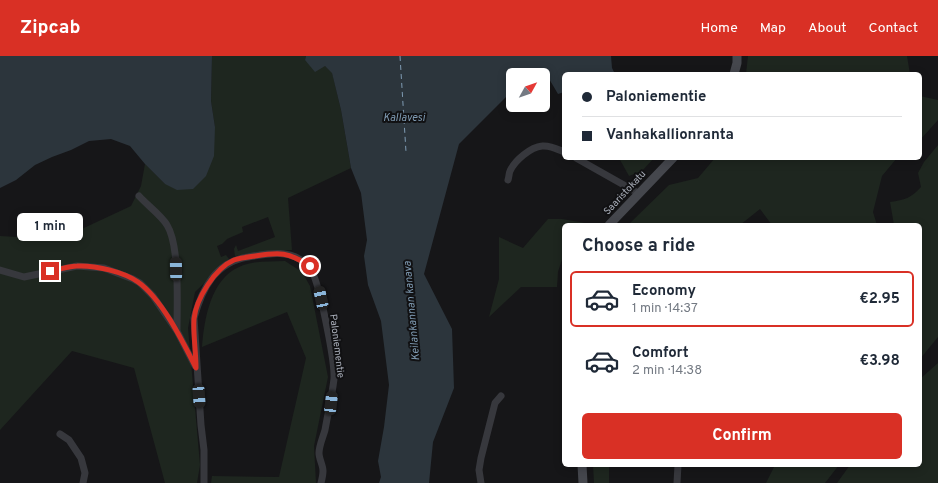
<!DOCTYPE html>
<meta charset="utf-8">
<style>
:root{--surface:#fff;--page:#f2f2f3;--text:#1f2937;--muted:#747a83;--line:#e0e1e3;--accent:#d93025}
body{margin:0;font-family:Overpass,sans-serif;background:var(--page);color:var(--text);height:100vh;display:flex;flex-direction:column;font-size:15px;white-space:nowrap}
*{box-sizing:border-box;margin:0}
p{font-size:13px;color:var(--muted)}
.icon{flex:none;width:22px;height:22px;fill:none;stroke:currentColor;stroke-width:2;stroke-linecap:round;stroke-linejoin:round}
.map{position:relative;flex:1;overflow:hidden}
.panel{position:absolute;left:562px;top:167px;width:360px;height:244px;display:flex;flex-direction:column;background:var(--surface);border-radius:6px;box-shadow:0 2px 10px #0003}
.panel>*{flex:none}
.guide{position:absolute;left:562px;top:16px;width:360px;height:88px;border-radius:6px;box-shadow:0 2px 10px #0003;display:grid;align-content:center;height:88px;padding:0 20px;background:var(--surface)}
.needle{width:26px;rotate:50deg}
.buttons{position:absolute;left:506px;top:12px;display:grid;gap:8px}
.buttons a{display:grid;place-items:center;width:44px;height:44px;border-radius:6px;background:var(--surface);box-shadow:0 2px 10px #0003;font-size:20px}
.end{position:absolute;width:18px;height:18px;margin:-9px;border:5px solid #d93025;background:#fff;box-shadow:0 0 0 2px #fff}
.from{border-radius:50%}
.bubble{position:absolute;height:28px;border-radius:6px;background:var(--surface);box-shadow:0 2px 10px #0003;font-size:13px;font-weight:700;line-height:28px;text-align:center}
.car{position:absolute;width:12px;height:24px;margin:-12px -6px;border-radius:5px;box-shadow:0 0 3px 1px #0007;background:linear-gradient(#222 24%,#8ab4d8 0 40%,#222 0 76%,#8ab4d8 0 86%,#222 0)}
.guide b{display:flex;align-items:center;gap:14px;height:38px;font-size:15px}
.guide b+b{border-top:1px solid var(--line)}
.guide i{width:10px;height:10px;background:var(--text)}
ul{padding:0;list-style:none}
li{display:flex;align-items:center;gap:12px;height:56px;margin:0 8px 6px;padding:0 12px;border:2px solid transparent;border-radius:6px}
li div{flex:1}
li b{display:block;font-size:15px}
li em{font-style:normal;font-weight:700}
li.selected{border-color:var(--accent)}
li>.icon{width:36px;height:36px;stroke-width:1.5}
h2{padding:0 20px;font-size:18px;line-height:48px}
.action{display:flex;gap:8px;margin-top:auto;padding:8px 20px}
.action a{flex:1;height:46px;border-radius:6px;background:var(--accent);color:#fff;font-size:16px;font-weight:700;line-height:46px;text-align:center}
header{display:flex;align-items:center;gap:24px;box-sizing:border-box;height:56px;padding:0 20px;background:var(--accent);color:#fff}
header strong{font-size:19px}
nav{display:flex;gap:22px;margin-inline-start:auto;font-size:14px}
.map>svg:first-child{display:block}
.green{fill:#1e261f}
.water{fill:#2c353c}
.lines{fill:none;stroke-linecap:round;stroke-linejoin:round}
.ferry{stroke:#7f9bb3;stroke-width:1;stroke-dasharray:5 4;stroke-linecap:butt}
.street{stroke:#37383d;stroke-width:7}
.secondary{stroke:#45474d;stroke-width:9}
.route{stroke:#d93025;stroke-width:5}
.labels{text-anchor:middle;stroke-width:4;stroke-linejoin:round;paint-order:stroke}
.street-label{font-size:10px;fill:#a8adb8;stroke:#111113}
.water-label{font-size:11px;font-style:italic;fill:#7f9bb3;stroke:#111113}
</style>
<header>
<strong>Zipcab</strong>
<nav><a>Home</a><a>Map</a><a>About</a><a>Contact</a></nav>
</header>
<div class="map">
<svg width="938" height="427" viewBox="0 0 938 427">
<rect width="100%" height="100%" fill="#161618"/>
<!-- green -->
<path class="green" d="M212 0H306L305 4 325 10 332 16 341 54 351 112 288 142 292 194 267 196 235 200 234 193 236 189 238 195 275 181 268 161 242 171 243 176 227 183 222 188 217 190 221 201 226 199 229 203 195 236 188 272 200 409 197 427H165L134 312 72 295 0 374V180L17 181 71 178 131 150 141 130 145 108 165 128 215 71 211 45Z
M748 0H907L910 18H746Z
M920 40 938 44V64L920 84Z
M938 89V281L920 303V169H894L890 146C905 144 911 142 921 131L918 117 924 106Z
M619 102H654L642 115 629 120Z
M715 102H897L882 120 873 156 877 169H772L760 153 740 169H628L669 129 698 122Z
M548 163H562L585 167 583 169H564V197L558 216 557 231H521L489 261 499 223V181L523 192Z
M285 205 302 216 310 230 328 321 314 390 316 427H211L212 420 279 421 306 302 287 256 202 291C204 263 211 223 239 211 253 204 271 206 285 205Z
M938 307V427H837L850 409H920V323Z
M593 409H609V427H594Z
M775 409H839L825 427H766Z"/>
<!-- water -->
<path class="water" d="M0 0H212L211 45 215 71 214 100 206 120 193 133 177 134 165 128 145 108 130 90 111 83 89 85 71 94 52 101 35 109 16 124 0 132Z
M306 0H611L612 12 615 18H564L562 19 564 23V36L558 38 545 16 537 19H513V34L459 88 424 218 452 273 454 332 433 386 429 427H379L381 421 378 405 384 371 389 329 381 265 368 229 364 200 367 184 361 137 351 112 341 54 332 17 325 10 315 16 305 4Z"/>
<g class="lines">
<!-- ferry -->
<path class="ferry" d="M400 0 406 96"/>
<!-- street -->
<path class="street" d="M576 102 638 137
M508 124C509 121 509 117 510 115 515 104 531 91 542 90 550 89 557 93 564 96
M139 140C146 148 162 160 167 169 180 190 177 248 177 274
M0 214 24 221 77 210 104 212 133 223 140 227 153 240 177 275 195 310
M60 378 69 384 81 402 85 417 83 427
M204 427V394L201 369 194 262C202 233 215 206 248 201 270 197 290 193 308 209 319 219 335 307 334 323 332 340 328 357 325 374 323 381 319 390 319 397 319 403 323 409 323 415 323 419 322 423 321 427
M481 427 479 414 481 402 495 347 501 340
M677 427 678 409"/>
<!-- secondary -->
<path class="secondary" d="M734 18 737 7V0
M609 169 673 102
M582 409 583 427"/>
</g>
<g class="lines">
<!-- route -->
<path class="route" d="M50 215C59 214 68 210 77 210 95 209 124 216 138 226 162 243 183 286 196 312 196 296 193 278 194 263 196 243 215 212 234 204 240 202 248 201 255 200 280 196 288 196 310 210"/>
</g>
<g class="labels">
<!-- street labels -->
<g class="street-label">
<text transform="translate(624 136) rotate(-47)" y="4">Saaristokatu</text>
<text transform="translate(338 290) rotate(83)" y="4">Paloniementie</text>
</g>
<!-- water labels -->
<g class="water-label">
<text x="404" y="65">Kallavesi</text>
<text transform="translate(411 255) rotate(-95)" y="4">Keilankannan kanava</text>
</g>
</g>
</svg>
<div class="buttons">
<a><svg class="needle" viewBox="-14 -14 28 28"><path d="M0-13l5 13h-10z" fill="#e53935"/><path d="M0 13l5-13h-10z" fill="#747a83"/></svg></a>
</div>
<i class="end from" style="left:310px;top:210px"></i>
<i class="end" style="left:50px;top:215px"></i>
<div class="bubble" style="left:17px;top:157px;width:66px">1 min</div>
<i class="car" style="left:176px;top:213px;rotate:359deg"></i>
<i class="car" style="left:321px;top:242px;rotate:348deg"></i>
<i class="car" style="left:199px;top:340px;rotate:176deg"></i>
<i class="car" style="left:331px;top:347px;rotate:7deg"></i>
<div class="guide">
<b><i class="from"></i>Paloniementie</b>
<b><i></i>Vanhakallionranta</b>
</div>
<section class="panel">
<h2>Choose a ride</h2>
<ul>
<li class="selected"><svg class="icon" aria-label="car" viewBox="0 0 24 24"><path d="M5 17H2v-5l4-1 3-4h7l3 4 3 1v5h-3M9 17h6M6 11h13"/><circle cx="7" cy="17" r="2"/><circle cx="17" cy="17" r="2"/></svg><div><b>Economy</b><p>1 min · 14:37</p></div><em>€2.95</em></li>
<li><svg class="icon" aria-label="car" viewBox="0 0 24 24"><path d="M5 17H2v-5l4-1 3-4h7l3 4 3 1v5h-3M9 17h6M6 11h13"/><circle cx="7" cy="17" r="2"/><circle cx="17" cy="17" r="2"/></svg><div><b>Comfort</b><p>2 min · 14:38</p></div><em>€3.98</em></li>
</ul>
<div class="action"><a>Confirm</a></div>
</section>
</div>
